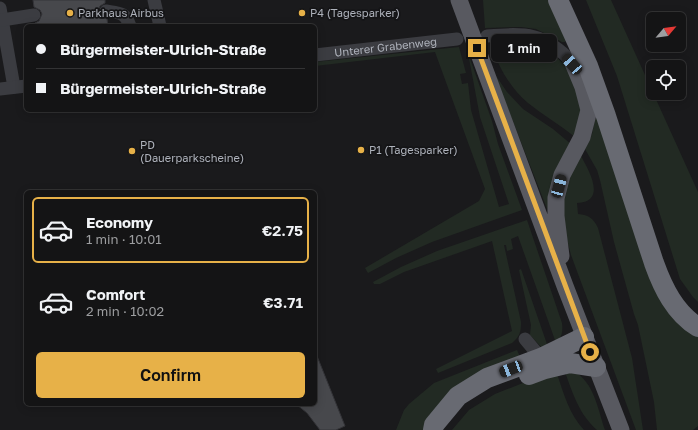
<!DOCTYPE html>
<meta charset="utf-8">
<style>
:root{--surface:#141415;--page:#212122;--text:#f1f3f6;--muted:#9d9ea0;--line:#333334;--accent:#e7b148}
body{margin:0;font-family:"Golos Text",sans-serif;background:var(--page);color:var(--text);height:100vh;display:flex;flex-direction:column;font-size:15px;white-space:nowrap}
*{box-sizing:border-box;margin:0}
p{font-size:13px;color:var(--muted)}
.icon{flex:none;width:22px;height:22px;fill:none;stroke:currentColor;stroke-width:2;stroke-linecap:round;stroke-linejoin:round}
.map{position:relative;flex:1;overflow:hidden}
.details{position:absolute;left:24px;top:190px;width:293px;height:216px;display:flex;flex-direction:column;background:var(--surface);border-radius:6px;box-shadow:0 2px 10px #0003,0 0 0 1px var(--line)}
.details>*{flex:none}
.guide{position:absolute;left:24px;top:24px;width:293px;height:88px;border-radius:6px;box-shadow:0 2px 10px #0003,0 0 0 1px var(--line);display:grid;align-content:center;height:88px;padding:0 12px;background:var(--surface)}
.needle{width:26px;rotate:61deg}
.fabs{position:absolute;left:646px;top:12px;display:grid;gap:8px}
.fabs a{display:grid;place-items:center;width:40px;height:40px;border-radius:6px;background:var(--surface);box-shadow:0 2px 10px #0003,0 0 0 1px var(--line);font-size:20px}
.end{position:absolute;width:18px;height:18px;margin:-9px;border:5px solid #e7b148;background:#111;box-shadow:0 0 0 2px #111}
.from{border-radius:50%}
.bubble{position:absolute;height:28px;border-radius:6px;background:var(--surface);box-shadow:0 2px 10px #0003,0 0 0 1px var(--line);font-size:13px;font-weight:600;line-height:28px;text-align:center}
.car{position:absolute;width:12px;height:24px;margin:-12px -6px;border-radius:5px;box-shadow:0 0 3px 1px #0007;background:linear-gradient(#222 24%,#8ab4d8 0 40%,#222 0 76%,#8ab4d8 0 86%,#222 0)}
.guide b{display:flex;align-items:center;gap:14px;height:38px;font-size:15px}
.guide b+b{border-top:1px solid var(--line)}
.guide i{width:10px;height:10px;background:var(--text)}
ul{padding:7px 0 0;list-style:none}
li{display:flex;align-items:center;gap:12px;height:66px;margin:0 8px 6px;padding:0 4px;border:2px solid transparent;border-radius:6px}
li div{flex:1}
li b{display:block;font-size:15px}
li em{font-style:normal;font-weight:600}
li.selected{border-color:var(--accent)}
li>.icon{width:36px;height:36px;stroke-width:1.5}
.cta{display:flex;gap:8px;margin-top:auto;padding:8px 12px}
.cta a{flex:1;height:46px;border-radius:6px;background:var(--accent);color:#111;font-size:16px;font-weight:600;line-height:46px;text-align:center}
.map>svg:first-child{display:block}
.green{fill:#222a23}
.building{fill:#47484c;stroke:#343438}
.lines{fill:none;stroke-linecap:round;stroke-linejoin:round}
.minor{stroke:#3b3c41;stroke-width:13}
.major{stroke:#585960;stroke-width:17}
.highway{stroke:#686a72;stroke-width:20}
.route{stroke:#e7b148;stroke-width:5}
.poi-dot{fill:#e7b148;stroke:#151517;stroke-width:1.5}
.labels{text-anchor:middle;stroke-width:3.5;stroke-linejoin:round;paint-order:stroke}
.poi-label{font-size:11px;fill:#aeb2bb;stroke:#151517;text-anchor:start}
.street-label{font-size:11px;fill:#aeb2bb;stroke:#151517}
</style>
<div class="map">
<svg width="698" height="430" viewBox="0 0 698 430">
<rect width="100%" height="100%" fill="#1a1a1c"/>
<!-- green -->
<path class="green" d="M483 0H551L568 39 565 42H562L536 29 521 27 485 28Z
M586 0H611L698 192V302L693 297 680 279 617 76Z
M510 41 530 43 548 51 567 66 576 83 582 114 575 137C560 125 543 115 528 103 510 88 497 65 491 43Z
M459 47 466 73 460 74 462 84 468 83 471 110 499 207 509 204 480 117 468 53 492 121 498 144 522 210 432 242 396 258 368 273 365 268 479 201 485 189 435 52 315 66V62Z
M494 73 507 92 523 109 553 129 572 145 551 219Z
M599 118 634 229 698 334V426L693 430H657L654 402 638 325 634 314 614 242 600 180 597 170 585 149 592 134 595 119Z
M581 156C588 169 608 202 577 203L578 214C589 215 593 218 598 228L632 358 643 430H636L571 255C567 239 560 216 563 199 566 184 573 169 581 156Z
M527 220 562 323C563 332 562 337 556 343L518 236 511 239 513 249 507 251 506 245H504L521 322C521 332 520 336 512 343L438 373 436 369 512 331 492 241 404 272 380 284H374L373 282 401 267 437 251Z
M521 269 548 347 543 349 530 335 531 325 519 270Z
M517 350 523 364 487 378 433 430H396L404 410 409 404 434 383Z
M573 371C594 381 598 410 605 430H597C579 414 573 394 565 372Z
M557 374C564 394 569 414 584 430H452L469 410 495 394 528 381Z"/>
<!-- building -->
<path class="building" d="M33 0H105V3L100 6 98 10 101 17 107 19 108 26H36L35 23 39 21 42 14 40 10 34 7Z
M315 351 345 426 336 430H320L307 413 296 404H315Z"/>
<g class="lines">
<!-- minor -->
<g class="minor">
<path d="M154 0 160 26"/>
<path d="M0 8 14 87"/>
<path d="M106 11C120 13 125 12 130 26"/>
<path d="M2 20 34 15"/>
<path d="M487 36C526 33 544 32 573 63"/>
<path id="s1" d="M315 55 457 39"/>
<path d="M0 89 26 86"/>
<path d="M525 339 541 358"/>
</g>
<!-- major -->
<path class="major" d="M459 0 565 286 621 430
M561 256 556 216V198L562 175 582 137 589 110 583 87 573 63"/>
<!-- highway -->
<path class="highway" d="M558 0 588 66 606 116 654 263C663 288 675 313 698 327
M529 375 545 369 570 363 596 367
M433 430 434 425 458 396 487 378 541 358 584 337"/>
</g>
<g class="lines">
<!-- route -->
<path class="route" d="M477 48 590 352"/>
</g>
<!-- markers -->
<g class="poi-dot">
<circle cx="70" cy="13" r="4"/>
<circle cx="302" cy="13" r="4"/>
<circle cx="361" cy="150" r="4"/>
<circle cx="132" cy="151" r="4"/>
</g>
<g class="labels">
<!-- poi labels -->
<g class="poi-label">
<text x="78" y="17">Parkhaus Airbus</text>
<text x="310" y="17">P4 (Tagesparker)</text>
<text x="140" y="149">PD<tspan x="140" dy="13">(Dauerparkscheine)</tspan></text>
<text x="369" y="154">P1 (Tagesparker)</text>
</g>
<!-- street labels -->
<g class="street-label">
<text dy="4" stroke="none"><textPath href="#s1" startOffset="71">Unterer Grabenweg</textPath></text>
</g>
</g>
</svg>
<div class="fabs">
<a><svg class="needle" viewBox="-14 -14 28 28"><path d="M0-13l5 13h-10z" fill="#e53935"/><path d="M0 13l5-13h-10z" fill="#9d9ea0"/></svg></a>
<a><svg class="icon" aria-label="locate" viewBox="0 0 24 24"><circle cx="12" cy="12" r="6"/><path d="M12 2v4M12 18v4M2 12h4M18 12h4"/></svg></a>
</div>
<i class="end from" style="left:590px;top:352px"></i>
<i class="end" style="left:477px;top:48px"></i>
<div class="bubble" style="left:491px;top:34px;width:66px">1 min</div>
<i class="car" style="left:572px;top:64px;rotate:318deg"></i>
<i class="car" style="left:559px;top:186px;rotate:15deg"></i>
<i class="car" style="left:511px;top:369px;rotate:249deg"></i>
<div class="guide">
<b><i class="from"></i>Bürgermeister-Ulrich-Straße</b>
<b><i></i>Bürgermeister-Ulrich-Straße</b>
</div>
<section class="details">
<ul>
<li class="selected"><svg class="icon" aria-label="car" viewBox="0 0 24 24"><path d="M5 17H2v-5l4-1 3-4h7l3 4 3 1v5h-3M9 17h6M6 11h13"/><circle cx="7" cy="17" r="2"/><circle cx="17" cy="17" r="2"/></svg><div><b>Economy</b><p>1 min · 10:01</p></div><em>€2.75</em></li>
<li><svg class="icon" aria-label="car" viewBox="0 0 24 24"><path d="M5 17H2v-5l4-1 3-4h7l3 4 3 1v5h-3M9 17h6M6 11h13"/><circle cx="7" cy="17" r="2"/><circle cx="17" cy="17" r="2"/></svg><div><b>Comfort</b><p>2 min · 10:02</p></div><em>€3.71</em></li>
</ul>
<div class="cta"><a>Confirm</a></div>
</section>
</div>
